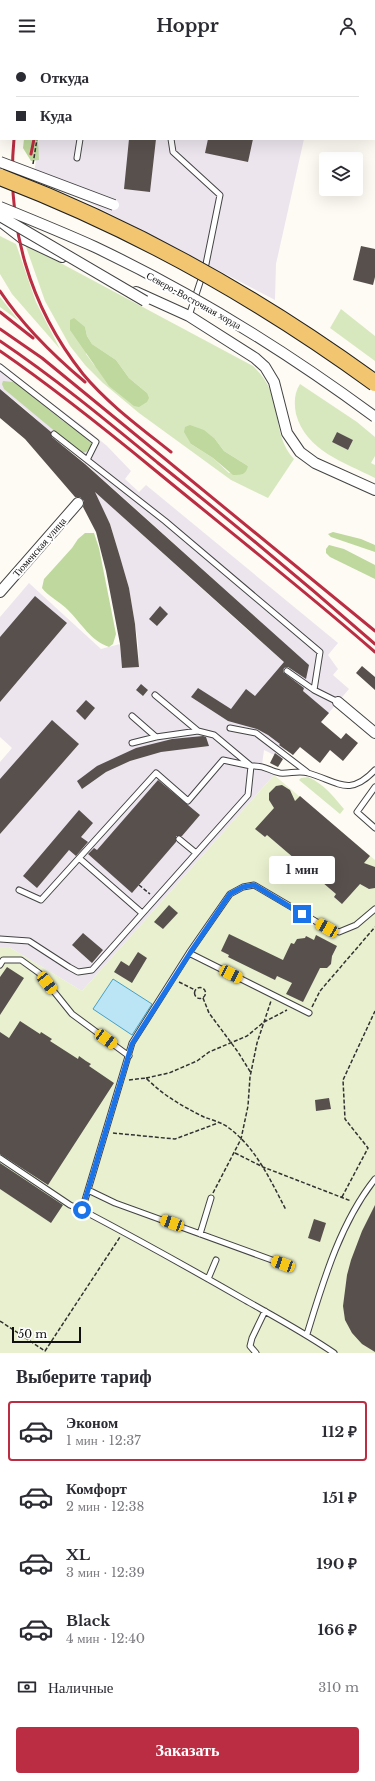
<!DOCTYPE html>
<html lang="ru">
<meta charset="utf-8">
<style>
:root{--surface:#fff;--page:#f7f7f7;--text:#2b2b33;--muted:#7c7c81;--line:#e1e1e2;--accent:#bb2d42}
body{margin:0;font-family:"Libre Baskerville",serif;background:var(--page);color:var(--text);height:100vh;display:flex;flex-direction:column;font-size:15px;white-space:nowrap}
*{box-sizing:border-box;margin:0}
p{font-size:13px;color:var(--muted)}
.icon{flex:none;width:22px;height:22px;fill:none;stroke:currentColor;stroke-width:2;stroke-linecap:round;stroke-linejoin:round}
.map{position:relative;height:1301px;overflow:hidden}
.panel{display:flex;flex-direction:column;background:var(--surface);flex:1}
.panel>*{flex:none}
.hud{position:absolute;left:0px;top:0px;width:375px;height:88px;box-shadow:0 4px 16px #0002;display:grid;align-content:center;height:88px;padding:0 16px;background:var(--surface)}
.controls{position:absolute;left:319px;top:100px;display:grid;gap:8px}
.controls a{display:grid;place-items:center;width:44px;height:44px;border-radius:4px;background:var(--surface);box-shadow:0 4px 16px #0002;font-size:20px}
.scale{position:absolute;left:12px;bottom:10px;width:69px;box-sizing:border-box;padding-left:4px;border:2px solid #101010;border-top:0;font-size:11px;line-height:14px;white-space:nowrap;color:#101010;-webkit-text-stroke:3px #fff;paint-order:stroke}
.end{position:absolute;width:18px;height:18px;margin:-9px;border:5px solid #1a73e8;background:#fff;box-shadow:0 0 0 2px #fff}
.from{border-radius:50%}
.bubble{position:absolute;height:28px;border-radius:4px;background:var(--surface);box-shadow:0 4px 16px #0002;font-size:13px;font-weight:800;line-height:28px;text-align:center}
.car{position:absolute;width:12px;height:24px;margin:-12px -6px;border-radius:5px;box-shadow:0 0 3px 1px #0007;background:linear-gradient(#f5c518 24%,#345 0 40%,#f5c518 0 76%,#345 0 86%,#f5c518 0)}
.hud b{display:flex;align-items:center;gap:14px;height:38px;font-size:15px}
.hud b+b{border-top:1px solid var(--line)}
.hud i{width:10px;height:10px;background:var(--text)}
ul{padding:0;list-style:none}
li{display:flex;align-items:center;gap:12px;height:60px;margin:0 8px 6px;padding:0 8px;border:2px solid transparent;border-radius:4px}
li div{flex:1}
li b{display:block;font-size:15px}
li em{font-style:normal;font-weight:800}
li.current{border-color:var(--accent)}
li>.icon{width:36px;height:36px;stroke-width:1.5}
h2{padding:0 16px;font-size:18px;line-height:48px}
.pay{display:flex;align-items:center;gap:10px;height:44px;padding:0 16px;font-size:15px}
.pay p{margin-inline-start:auto}
.cta{display:flex;gap:8px;margin-top:auto;padding:8px 16px}
.cta a{flex:1;height:46px;border-radius:4px;background:var(--accent);color:#fff;font-size:16px;font-weight:800;line-height:46px;text-align:center}
header{display:flex;justify-content:space-between;align-items:center;height:52px;padding:0 16px;background:var(--surface);font-size:18px;font-weight:800}
.map>svg:first-child{display:block}
.industrial{fill:#ece5ee}
.green{fill:#d8e8be;fill-rule:evenodd}
.forest{fill:#bed89e}
.pitch{fill:#e8f0cf}
.water{fill:#bbe4f4;stroke:#45a0c8}
.building{fill:#58504d}
.lines{fill:none;stroke-linecap:round;stroke-linejoin:round}
.lane-casing{stroke:#434343;stroke-width:7}
.street-casing{stroke:#434343;stroke-width:12}
.path{stroke:#323232;stroke-width:1.5;stroke-dasharray:4 2;stroke-linecap:butt}
.lane{stroke:#fff;stroke-width:5}
.street{stroke:#fff;stroke-width:10}
.rail{stroke:#bb2d42;stroke-width:3}
.street-bridge-casing{stroke:#434343;stroke-width:12;stroke-linecap:butt}
.primary-bridge-casing{stroke:#212121;stroke-width:18;stroke-linecap:butt}
.street-bridge{stroke:#fff;stroke-width:10}
.primary-bridge{stroke:#f2c670;stroke-width:16}
.route{stroke:#1a73e8;stroke-width:5}
.labels{text-anchor:middle;stroke-width:4;stroke-linejoin:round;paint-order:stroke}
.street-label{font-size:10px;fill:#101010;stroke:#fff}
</style>
<header><svg class="icon" aria-label="menu" viewBox="0 0 24 24"><path d="M4 6h16M4 12h16M4 18h16"/></svg>Hoppr<svg class="icon" aria-label="person" viewBox="0 0 24 24"><circle cx="12" cy="8" r="4"/><path d="M4 21q1-7 8-7t8 7"/></svg></header>
<div class="map">
<svg width="375" height="1301" viewBox="0 0 375 1301">
<rect width="100%" height="100%" fill="#fefbf4"/>
<!-- industrial -->
<path class="industrial" d="M54 0H323L54 1Z
M39 87H304L276 212 275 248 34 122Z
M0 312 84 375 107 394 131 419 125 427 139 440 146 433 338 591 328 603 338 617 333 623 349 637 293 703 286 697 280 706 264 698 262 713 274 723 82 939 9 895H0V710L12 696 0 685V565L29 531 101 597 120 592 122 616 139 615 138 590 129 536 110 472 91 436 252 582 262 571 25 357 0 337Z"/>
<!-- green -->
<path class="green" d="M0 184 16 192 36 250 60 297 12 242 0 222Z
M25 192 253 314C286 344 269 380 294 407L268 446 231 428 139 361 103 331 85 313 70 294 45 249ZM85 275 87 284 92 292 116 308 129 326 147 341 94 313 86 302ZM215 387 224 399 248 414 229 421 213 406 191 392Z
M0 245 19 269 0 255Z
M341 257 375 284V309L330 276Z
M300 332 357 370 375 385V404L371 411 375 413V426C344 410 306 399 296 362 294 352 294 341 300 332ZM337 380 353 388 348 398 332 390Z
M308 725C324 732 333 744 344 757L340 762 299 728 301 726Z"/>
<!-- forest -->
<path class="forest" d="M24 87H38L39 108 31 109 23 96Z
M74 266 85 275 87 284 92 292 116 308 129 326 147 341 149 346 147 350 139 355 134 354 109 334 70 278V268Z
M3 329 13 330 17 332 63 369 84 383 93 393 86 400 81 401 4 337 2 332Z
M190 373 204 378 215 387 224 399 248 414C246 423 241 423 233 423L213 406 191 392 184 380 185 375Z
M333 480 361 487 375 493V500L331 485 328 482Z
M85 481H94L99 496 116 582 113 592 109 595C90 588 82 572 68 558 61 551 47 543 42 536L44 527 72 496 78 487Z
M329 493 344 497 375 513V527L330 505 326 501V497Z"/>
<!-- pitch -->
<path class="pitch" d="M274 723 375 808V1301H0V895H9L82 939Z"/>
<!-- water -->
<path class="water" d="M113 927 152 952 132 983 93 957Z"/>
<!-- building -->
<path class="building" d="M129 87H156L150 140 124 137Z
M208 87H253L248 110 205 101Z
M361 194 375 197V225L373 233 353 228Z
M0 337 51 380 52 385 85 412 309 613 306 627 288 615 284 616 283 620 304 636 303 639 329 661 321 670 341 687 346 681 358 691 343 709 330 698 320 711 300 695 293 703 279 693 280 692 268 683 257 677 228 669 191 645 198 636 231 657 246 637 255 644 284 610 95 440 110 472 120 505 129 536 135 572 139 615 122 616 120 592 106 519 96 480 83 455 84 449 80 445H75L25 387 0 366Z
M337 380 353 388 348 398 332 390Z
M35 544 67 571 0 650V585Z
M160 554 168 562 157 574 149 567Z
M362 614 375 625V638L356 621Z
M141 632 148 638 143 644 136 638Z
M86 648 95 656 85 668 76 659Z
M52 668 79 692 0 782V727Z
M203 684 206 685 209 694 161 700 130 709 106 720 82 737 77 729 97 714 136 696 172 687Z
M275 701 283 707 278 715 270 711Z
M158 728 200 763 182 784H176V790L132 841 88 802 94 796 97 798Z
M282 733 290 738 295 749 300 744 370 804 364 811 375 815V836L369 837 360 832 342 852 334 845 336 842 267 783 265 785 255 777 274 756 269 748V741L276 734Z
M79 758 93 771 81 785 88 790 76 804 69 798 37 836 23 824Z
M169 853 178 861 163 877 154 870Z
M83 881 103 898 92 911 72 893Z
M229 882 283 908 291 891 294 892 297 887 305 886 306 884 314 888 316 883 337 894 332 904 331 912 327 916H320L303 950 286 942 292 931 277 924 275 928 228 905 229 903 221 899Z
M138 900 147 906 132 931 114 920 121 909 129 914Z
M7 915 24 926 0 963V925Z
M20 969 40 982 41 980 52 987 50 989 78 1007 79 1004 86 1009 91 1012 89 1014 114 1031 48 1133 0 1102V980L9 986Z
M329 1046 331 1057 316 1059 315 1048Z
M0 1111 63 1153 51 1171 0 1137Z
M375 1153V1300L362 1292 352 1281 345 1268 343 1254 347 1223 351 1208 362 1179Z
M314 1167 326 1171 320 1190 308 1186Z"/>
<g class="lines">
<defs>
<path id="lane" d="M102 1 103 0
M171 1V0
M171 87 173 100 220 143 206 212 189 264
M77 106 80 87
M0 315 96 390 87 408
M54 382 165 469 320 600 314 638
M287 619 314 638 338 650
M155 643 198 679 214 683 251 714C267 713 268 719 280 721 289 722 299 718 308 721 337 729 349 746 375 718
M132 664 156 685
M230 676 256 681 307 720
M132 691 156 685 198 679
M375 735 357 760 375 776
M179 787 196 801
M79 806 142 861
M0 887 29 889 69 915 78 920 92 918 248 743 251 714 223 708 188 749 156 721 41 848 19 838
M189 901 309 961
M0 913 3 908H21L39 921 72 962 129 1004
M0 1106 70 1153 82 1158
M88 1138 115 1151 283 1212
M200 1182 211 1146
M208 1227 216 1208
M307 1282C323 1230 340 1171 375 1127
M256 1301 250 1294 252 1286 265 1259
M334 1301C305 1281 275 1265 245 1248 191 1217 137 1187 82 1158L132 991 189 901 230 842 243 835 254 833 327 876 339 880 356 873 375 857"/>
<path id="street" d="M12 1V0
M0 34 1 31
M0 169 22 186 62 205
M136 240 189 264 255 306 265 315 274 330 287 381 300 400 315 411 375 438
M0 540 78 451
M338 650 375 681"/>
</defs>
<!-- lane casing -->
<use href="#lane" class="lane-casing"/>
<!-- street casing -->
<use href="#street" class="street-casing"/>
<!-- path -->
<path class="path" d="M51 1V0
M33 112 37 87
M139 833 150 842
M179 930 195 938
M194.5 941a5.5 5.5 0 1 1 11 0a5.5 5.5 0 1 1-11 0Z
M203 946 209 961 238 1000 251 1021
M312 955 320 939 375 875
M146 1026 169 1021 197 1009 209 1000 247 984 264 970 287 958
M129 1028 146 1026C164 1044 182 1054 204 1065 212 1068 223 1071 229 1076 256 1096 271 1129 286 1158
M113 1081 175 1087 218 1071
M235 1101 263 1115 351 1149
M213 1141 241 1087 248 1054 250 1025 257 991 271 949
M342 1145 368 1096 345 1067 343 1028 375 959
M0 1269 45 1299 120 1185"/>
<!-- lane -->
<use href="#lane" class="lane"/>
<!-- street -->
<use href="#street" class="street"/>
<!-- rail -->
<path class="rail" d="M29 1V0
M47 1V0
M14 87C6 173 29 254 83 322 108 352 141 376 171 400
M31 102 34 87
M0 239C23 274 53 303 85 330
M0 260 33 286
M0 277 42 306 375 579
M0 289C55 326 107 369 158 411 232 470 304 530 375 592
M0 299C54 336 105 377 156 419 229 479 304 538 375 600"/>
<defs>
<path id="street-bridge" d="M0 110 114 153
M0 155C32 168 64 181 95 195 194 242 287 300 375 365
M0 164 145 249"/>
<path id="primary-bridge" d="M0 125C133 176 260 247 375 331"/>
</defs>
<!-- street-bridge casing -->
<use href="#street-bridge" class="street-bridge-casing"/>
<!-- primary-bridge casing -->
<use href="#primary-bridge" class="primary-bridge-casing"/>
<!-- street-bridge -->
<use href="#street-bridge" class="street-bridge"/>
<!-- primary-bridge -->
<use href="#primary-bridge" class="primary-bridge"/>
</g>
<g class="lines">
<!-- route -->
<path class="route" d="M82 1158 132 992 190 901 230 842 243 835 254 833 302 862"/>
</g>
<g class="labels">
<!-- street labels -->
<g class="street-label">
<text transform="translate(194 248) rotate(29)" y="4">Северо-Восточная хорда</text>
<text transform="translate(39 495) rotate(-49)" y="4">Тюменская улица</text>
</g>
</g>
</svg>
<div class="controls">
<a><svg class="icon" aria-label="layers" viewBox="0 0 24 24"><path d="M12 4l9 5-9 5-9-5zM3 14l9 5 9-5"/></svg></a>
</div>
<div class="scale">50 m</div>
<i class="end from" style="left:82px;top:1158px"></i>
<i class="end" style="left:302px;top:862px"></i>
<div class="bubble" style="left:269px;top:804px;width:66px">1 мин</div>
<i class="car" style="left:327px;top:876px;rotate:300deg"></i>
<i class="car" style="left:231px;top:922px;rotate:117deg"></i>
<i class="car" style="left:47px;top:931px;rotate:142deg"></i>
<i class="car" style="left:106px;top:987px;rotate:126deg"></i>
<i class="car" style="left:172px;top:1171px;rotate:290deg"></i>
<i class="car" style="left:283px;top:1212px;rotate:290deg"></i>
<div class="hud">
<b><i class="from"></i>Откуда</b>
<b><i></i>Куда</b>
</div>
</div>
<section class="panel">
<h2>Выберите тариф</h2>
<ul>
<li class="current"><svg class="icon" aria-label="car" viewBox="0 0 24 24"><path d="M5 17H2v-5l4-1 3-4h7l3 4 3 1v5h-3M9 17h6M6 11h13"/><circle cx="7" cy="17" r="2"/><circle cx="17" cy="17" r="2"/></svg><div><b>Эконом</b><p>1 мин · 12:37</p></div><em>112 ₽</em></li>
<li><svg class="icon" aria-label="car" viewBox="0 0 24 24"><path d="M5 17H2v-5l4-1 3-4h7l3 4 3 1v5h-3M9 17h6M6 11h13"/><circle cx="7" cy="17" r="2"/><circle cx="17" cy="17" r="2"/></svg><div><b>Комфорт</b><p>2 мин · 12:38</p></div><em>151 ₽</em></li>
<li><svg class="icon" aria-label="car" viewBox="0 0 24 24"><path d="M5 17H2v-5l4-1 3-4h7l3 4 3 1v5h-3M9 17h6M6 11h13"/><circle cx="7" cy="17" r="2"/><circle cx="17" cy="17" r="2"/></svg><div><b>XL</b><p>3 мин · 12:39</p></div><em>190 ₽</em></li>
<li><svg class="icon" aria-label="car" viewBox="0 0 24 24"><path d="M5 17H2v-5l4-1 3-4h7l3 4 3 1v5h-3M9 17h6M6 11h13"/><circle cx="7" cy="17" r="2"/><circle cx="17" cy="17" r="2"/></svg><div><b>Black</b><p>4 мин · 12:40</p></div><em>166 ₽</em></li>
</ul>
<div class="pay"><svg class="icon" aria-label="cash" viewBox="0 0 24 24"><path d="M3 7h18v10H3z"/><circle cx="12" cy="12" r="2"/></svg>Наличные<p>310 m</p></div>
<div class="cta"><a>Заказать</a></div>
</section>
